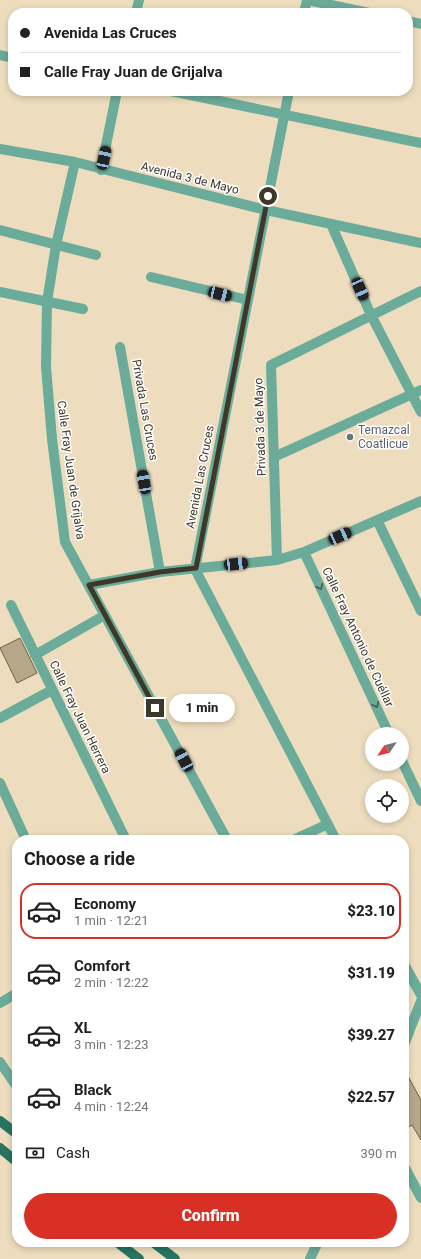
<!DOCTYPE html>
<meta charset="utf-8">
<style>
:root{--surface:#fff;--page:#f2f2f2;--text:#202124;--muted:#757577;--line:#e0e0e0;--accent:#d93025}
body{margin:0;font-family:Roboto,sans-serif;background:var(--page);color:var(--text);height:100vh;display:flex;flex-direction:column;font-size:15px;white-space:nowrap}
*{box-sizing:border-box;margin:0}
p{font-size:13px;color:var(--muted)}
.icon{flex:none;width:22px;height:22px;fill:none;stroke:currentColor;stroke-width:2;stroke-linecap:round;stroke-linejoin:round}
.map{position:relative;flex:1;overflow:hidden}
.drawer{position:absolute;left:12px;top:835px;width:397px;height:412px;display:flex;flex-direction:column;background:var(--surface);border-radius:16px;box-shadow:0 2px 6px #0003}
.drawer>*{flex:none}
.hud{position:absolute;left:8px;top:8px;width:405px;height:88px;border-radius:16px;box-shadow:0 2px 6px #0003;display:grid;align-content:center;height:88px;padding:0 12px;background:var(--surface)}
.needle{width:26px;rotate:235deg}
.fabs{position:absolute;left:365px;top:727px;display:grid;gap:8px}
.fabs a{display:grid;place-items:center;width:44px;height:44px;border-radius:50%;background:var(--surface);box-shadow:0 2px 6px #0003;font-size:20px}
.end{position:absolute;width:18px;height:18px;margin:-9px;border:5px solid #3e382b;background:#fff;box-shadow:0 0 0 2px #fff}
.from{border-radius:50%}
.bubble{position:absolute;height:28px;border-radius:14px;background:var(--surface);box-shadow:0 2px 6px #0003;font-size:13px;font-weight:800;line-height:28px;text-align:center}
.car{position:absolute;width:12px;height:24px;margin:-12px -6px;border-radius:5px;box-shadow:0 0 3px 1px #0007;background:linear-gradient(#222 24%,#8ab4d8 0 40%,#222 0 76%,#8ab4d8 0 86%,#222 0)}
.hud b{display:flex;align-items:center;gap:14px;height:38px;font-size:15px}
.hud b+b{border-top:1px solid var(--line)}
.hud i{width:10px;height:10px;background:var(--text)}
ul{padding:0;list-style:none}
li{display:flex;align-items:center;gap:12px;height:56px;margin:0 8px 6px;padding:0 4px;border:2px solid transparent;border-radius:16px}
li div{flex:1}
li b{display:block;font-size:15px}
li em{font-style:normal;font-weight:800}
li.selected{border-color:var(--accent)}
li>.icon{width:36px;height:36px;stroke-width:1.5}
h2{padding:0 12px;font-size:18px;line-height:48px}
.pay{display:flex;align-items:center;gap:10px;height:44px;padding:0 12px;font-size:15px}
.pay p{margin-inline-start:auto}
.action{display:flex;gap:8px;margin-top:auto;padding:8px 12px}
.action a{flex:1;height:46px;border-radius:24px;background:var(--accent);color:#fff;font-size:16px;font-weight:800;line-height:46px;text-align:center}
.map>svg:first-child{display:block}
.building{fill:#b6a789;stroke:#6f6145}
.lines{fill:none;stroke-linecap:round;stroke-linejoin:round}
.minor{stroke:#6bab99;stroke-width:10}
.major{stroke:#267461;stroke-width:10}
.oneway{stroke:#4c5a4c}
.route{stroke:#3e382b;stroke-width:5}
.worship-dot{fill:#6b7280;stroke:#fff;stroke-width:1.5}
.labels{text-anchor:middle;stroke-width:3;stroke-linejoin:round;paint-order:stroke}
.street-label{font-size:12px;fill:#3e382b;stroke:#fff}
.worship-label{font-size:12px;fill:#5b616d;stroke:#fff;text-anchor:start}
</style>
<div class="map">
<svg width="421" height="1259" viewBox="0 0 421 1259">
<rect width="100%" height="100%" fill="#edddbe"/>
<!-- building -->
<path class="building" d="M20 638 37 673 17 683 0 648Z
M404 1069 421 1100V1140L412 1125 404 1130Z"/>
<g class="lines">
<!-- minor -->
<path class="minor" d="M308 0 369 13
M136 13 139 0
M304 13 307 0
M408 21 421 24
M0 55 13 58
M171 91 421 143
M289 91 195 569 336 840
M0 149 75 162 266 210 421 243
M75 162 56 245 47 302 46 367 52 439 65 542 227 840
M101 170 117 91
M331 224 371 315 421 412
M0 230 96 255
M151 277 248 300
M0 292 83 309
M120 347 160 572
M274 457 421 390
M377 520 421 611
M304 552 389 734
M277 560 271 365 421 291
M89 585 160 572 277 560 304 552 421 501
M11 605 126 840
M35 655 105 615
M0 718 52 690
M402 761 421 801
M0 783 26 840
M293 840 328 824
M404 964 421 995
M0 1003 17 993
M404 1045 421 1001
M0 1062 17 1087
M404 1166 421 1198
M310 1259 318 1242"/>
<!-- major -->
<path class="major" d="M0 1121 17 1134
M0 1148 17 1162
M117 1242 139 1259
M153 1242 175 1259"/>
</g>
<!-- one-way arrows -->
<defs><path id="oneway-chevron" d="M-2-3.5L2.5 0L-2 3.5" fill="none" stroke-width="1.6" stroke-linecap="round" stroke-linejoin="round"/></defs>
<g class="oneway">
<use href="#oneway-chevron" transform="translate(320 587) rotate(65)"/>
<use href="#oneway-chevron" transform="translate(376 705) rotate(65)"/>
</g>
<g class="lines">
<!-- route -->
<path class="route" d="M155 708 89 585 160 572 196 568 268 196"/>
</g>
<!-- markers -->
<circle class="worship-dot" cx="350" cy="437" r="4"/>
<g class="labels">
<!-- street labels -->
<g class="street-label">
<text transform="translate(190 178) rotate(14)" y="4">Avenida 3 de Mayo</text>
<text transform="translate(145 410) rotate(80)" y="4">Privada Las Cruces</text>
<text transform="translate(260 427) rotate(-92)" y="4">Privada 3 de Mayo</text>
<text transform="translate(71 470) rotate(82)" y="4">Calle Fray Juan de Grijalva</text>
<text transform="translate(200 477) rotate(-79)" y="4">Avenida Las Cruces</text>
<text transform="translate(358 637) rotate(65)" y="4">Calle Fray Antonio de Cuéllar</text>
<text transform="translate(80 717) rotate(64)" y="4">Calle Fray Juan Herrera</text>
</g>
<!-- worship labels -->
<g class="worship-label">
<text x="358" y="434">Temazcal<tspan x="358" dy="14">Coatlicue</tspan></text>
</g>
</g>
</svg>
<div class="fabs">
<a><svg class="needle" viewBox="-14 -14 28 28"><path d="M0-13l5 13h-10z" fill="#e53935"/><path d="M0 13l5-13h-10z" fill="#757577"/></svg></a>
<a><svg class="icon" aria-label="locate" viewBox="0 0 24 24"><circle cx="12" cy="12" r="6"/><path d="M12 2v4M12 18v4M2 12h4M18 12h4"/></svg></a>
</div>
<i class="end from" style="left:268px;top:196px"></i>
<i class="end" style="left:155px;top:708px"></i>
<div class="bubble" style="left:169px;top:694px;width:66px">1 min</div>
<i class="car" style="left:104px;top:158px;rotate:12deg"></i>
<i class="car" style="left:360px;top:289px;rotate:156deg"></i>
<i class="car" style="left:220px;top:294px;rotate:103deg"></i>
<i class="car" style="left:144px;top:482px;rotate:350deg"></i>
<i class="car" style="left:340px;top:536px;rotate:66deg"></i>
<i class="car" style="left:236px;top:564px;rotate:84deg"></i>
<i class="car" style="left:184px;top:760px;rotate:332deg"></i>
<div class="hud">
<b><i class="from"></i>Avenida Las Cruces</b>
<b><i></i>Calle Fray Juan de Grijalva</b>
</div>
<section class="drawer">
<h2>Choose a ride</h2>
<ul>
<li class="selected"><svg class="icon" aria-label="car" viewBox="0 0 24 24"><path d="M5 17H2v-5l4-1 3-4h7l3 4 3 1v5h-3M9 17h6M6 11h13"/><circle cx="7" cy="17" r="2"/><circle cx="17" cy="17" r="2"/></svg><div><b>Economy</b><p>1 min · 12:21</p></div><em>$23.10</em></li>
<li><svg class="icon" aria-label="car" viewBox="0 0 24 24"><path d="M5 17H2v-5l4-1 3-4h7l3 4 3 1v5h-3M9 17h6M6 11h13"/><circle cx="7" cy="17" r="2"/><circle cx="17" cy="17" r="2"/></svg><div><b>Comfort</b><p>2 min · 12:22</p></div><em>$31.19</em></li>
<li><svg class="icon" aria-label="car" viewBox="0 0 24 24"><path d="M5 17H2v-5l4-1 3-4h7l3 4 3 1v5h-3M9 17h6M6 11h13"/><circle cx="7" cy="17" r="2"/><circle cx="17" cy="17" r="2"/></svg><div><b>XL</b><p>3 min · 12:23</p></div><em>$39.27</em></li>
<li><svg class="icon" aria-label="car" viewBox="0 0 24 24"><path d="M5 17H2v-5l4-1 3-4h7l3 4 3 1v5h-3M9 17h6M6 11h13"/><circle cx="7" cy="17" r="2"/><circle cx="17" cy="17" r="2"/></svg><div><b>Black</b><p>4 min · 12:24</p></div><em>$22.57</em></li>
</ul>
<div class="pay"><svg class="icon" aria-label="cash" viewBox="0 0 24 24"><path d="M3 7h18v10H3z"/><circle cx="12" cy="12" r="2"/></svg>Cash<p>390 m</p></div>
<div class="action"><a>Confirm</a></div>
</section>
</div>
